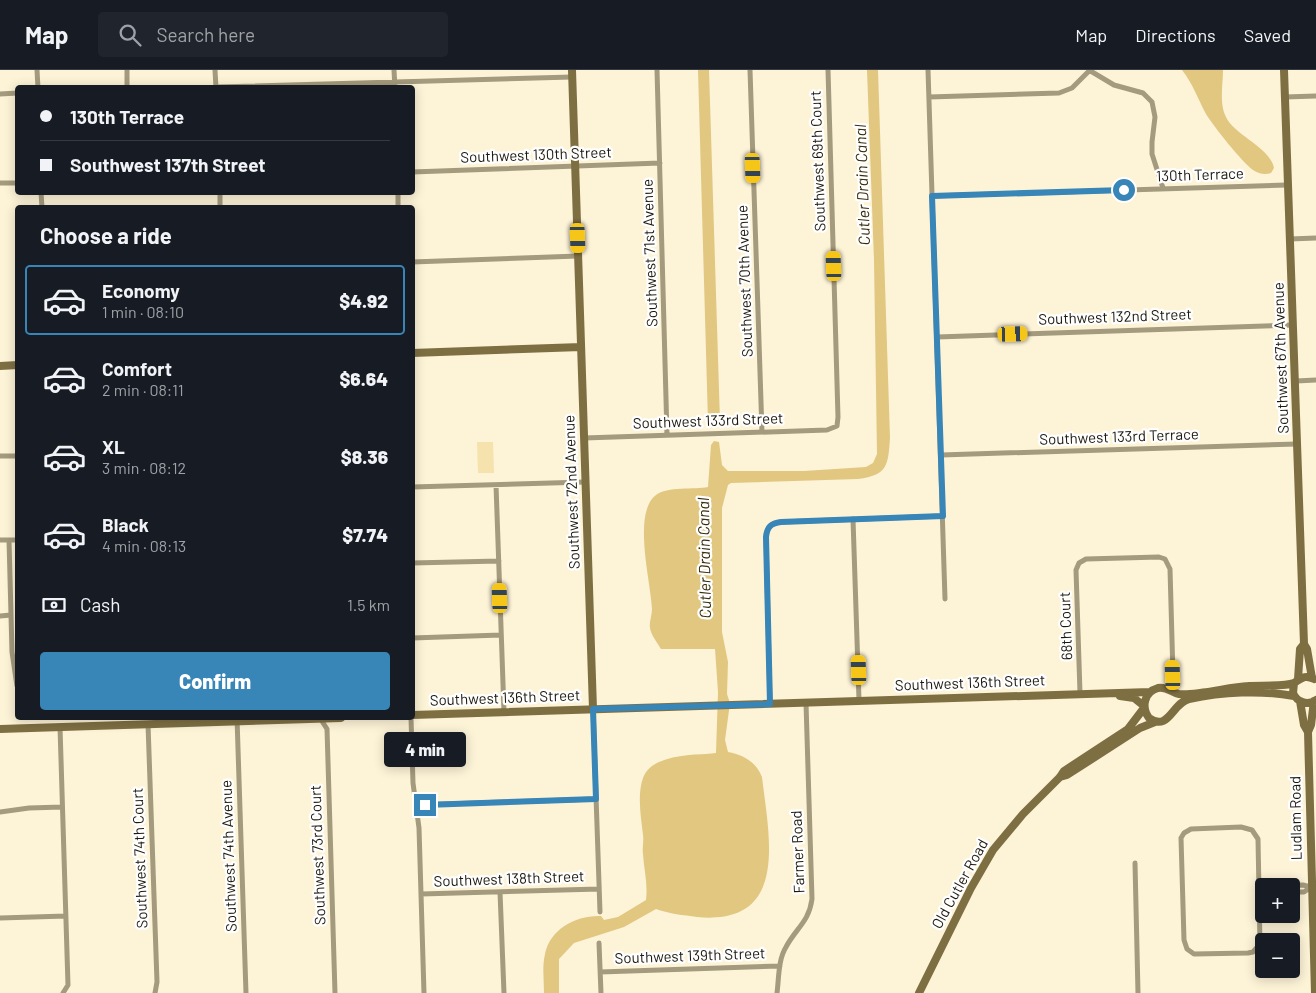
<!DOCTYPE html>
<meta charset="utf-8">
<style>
:root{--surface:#171b24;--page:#20242c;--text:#f1f3f6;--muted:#9ea1a6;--line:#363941;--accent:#3885b8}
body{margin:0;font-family:Barlow,sans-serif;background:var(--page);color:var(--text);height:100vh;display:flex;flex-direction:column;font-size:19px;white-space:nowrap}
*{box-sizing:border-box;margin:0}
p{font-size:16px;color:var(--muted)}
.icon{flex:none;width:28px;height:28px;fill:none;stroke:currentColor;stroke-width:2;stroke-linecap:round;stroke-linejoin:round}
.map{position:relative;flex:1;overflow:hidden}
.drawer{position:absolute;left:15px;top:135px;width:400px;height:515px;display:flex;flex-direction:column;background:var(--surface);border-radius:5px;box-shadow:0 2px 12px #0003}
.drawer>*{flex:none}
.guide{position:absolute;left:15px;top:15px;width:400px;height:110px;border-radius:5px;box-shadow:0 2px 12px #0003;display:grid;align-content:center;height:110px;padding:0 25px;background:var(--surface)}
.buttons{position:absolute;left:1255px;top:808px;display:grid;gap:10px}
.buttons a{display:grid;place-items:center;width:45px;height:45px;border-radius:5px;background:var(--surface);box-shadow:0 2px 12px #0003;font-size:25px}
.end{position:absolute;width:22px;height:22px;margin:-11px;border:6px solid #3885b8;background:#fff;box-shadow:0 0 0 2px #fff}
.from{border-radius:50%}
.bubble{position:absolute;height:35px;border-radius:5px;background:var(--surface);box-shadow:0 2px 12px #0003;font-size:16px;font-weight:800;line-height:35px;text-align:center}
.car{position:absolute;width:15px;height:30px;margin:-15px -8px;border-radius:6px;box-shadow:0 0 4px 1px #0007;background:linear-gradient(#f5c518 24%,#345 0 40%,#f5c518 0 76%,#345 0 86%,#f5c518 0)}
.guide b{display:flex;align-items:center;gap:18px;height:48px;font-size:19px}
.guide b+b{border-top:1px solid var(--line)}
.guide i{width:12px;height:12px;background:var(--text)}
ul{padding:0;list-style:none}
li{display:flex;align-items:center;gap:15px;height:70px;margin:0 10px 8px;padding:0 15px;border:2px solid transparent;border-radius:5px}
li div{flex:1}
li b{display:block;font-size:19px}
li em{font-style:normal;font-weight:800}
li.on{border-color:var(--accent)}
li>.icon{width:45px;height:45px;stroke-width:1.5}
h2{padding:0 25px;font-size:22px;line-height:60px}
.pay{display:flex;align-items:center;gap:12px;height:55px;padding:0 25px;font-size:19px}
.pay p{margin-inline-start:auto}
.button{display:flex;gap:10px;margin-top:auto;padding:10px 25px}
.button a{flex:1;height:58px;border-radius:5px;background:var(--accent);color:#fff;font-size:20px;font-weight:800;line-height:58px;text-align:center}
header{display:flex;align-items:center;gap:30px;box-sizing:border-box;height:70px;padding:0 25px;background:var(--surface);border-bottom:1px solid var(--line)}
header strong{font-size:24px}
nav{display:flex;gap:28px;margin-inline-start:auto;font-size:18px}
.search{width:350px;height:45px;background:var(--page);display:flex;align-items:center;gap:12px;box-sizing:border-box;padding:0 18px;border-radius:5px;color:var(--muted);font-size:19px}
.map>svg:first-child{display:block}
.green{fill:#f5e2ad}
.water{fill:#e1c780}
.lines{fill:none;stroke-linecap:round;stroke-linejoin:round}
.street{stroke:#a49a7d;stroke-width:5}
.secondary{stroke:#7e6f43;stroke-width:8}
.route{stroke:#3885b8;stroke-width:6}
.labels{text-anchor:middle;stroke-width:4.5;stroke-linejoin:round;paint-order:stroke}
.street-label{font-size:15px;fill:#1c180e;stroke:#fff}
.water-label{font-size:16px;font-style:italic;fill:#382d0d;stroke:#fff}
</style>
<header>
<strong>Map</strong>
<div class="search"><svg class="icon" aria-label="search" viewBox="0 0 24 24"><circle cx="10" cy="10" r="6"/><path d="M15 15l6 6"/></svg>Search here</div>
<nav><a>Map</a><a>Directions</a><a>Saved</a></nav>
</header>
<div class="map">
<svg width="1316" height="923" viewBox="0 0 1316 923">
<rect width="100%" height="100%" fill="#fdf3d7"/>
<!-- green -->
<path class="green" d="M477 372H493L494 403H478Z"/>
<!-- water -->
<path class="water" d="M698 0H709L720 352 717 357 712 358 708 352Z
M867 0H878L890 368C888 395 888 405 858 409L731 413 728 415 722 438V562L728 592 727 624 730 633 725 670 728 682C744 685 756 692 762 707 769 767 790 856 697 847 683 845 670 844 656 839L624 857 574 873 559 889V923H544C544 910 542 897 545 884 550 859 576 845 601 846L604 850 618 847 646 830C648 814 644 800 643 784 642 778 644 771 643 765 641 747 637 725 643 708 646 700 652 695 659 692 677 684 697 685 716 683L718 622 715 579H661C657 572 651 565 650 558 649 552 652 546 652 539 651 512 632 443 656 425 667 416 695 420 708 417L711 375 714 371 719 372 722 395 728 401H804L866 397 873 393 877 384 874 190Z
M1182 0H1223C1223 14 1219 34 1226 47 1235 66 1270 77 1274 98L1271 103C1265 105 1259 104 1253 100 1242 92 1214 57 1206 44 1198 29 1193 14 1182 0Z"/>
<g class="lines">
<!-- street -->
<path class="street" d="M37 0 38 18
M127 0V18
M215 0 216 18
M394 0 395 18
M657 0 667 365
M750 0 762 362
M928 0 945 529
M1089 0 1114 15 1143 23 1152 32 1155 47 1152 72V84L1163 118
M216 17 572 7
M0 24 18 23
M929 27 1059 23 1072 18 1090 0
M1285 27 1316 26
M412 102 660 93
M0 113H18
M41 122 42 138
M220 122V138
M398 122V138
M932 126 1287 115
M1290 169 1316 168
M412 192 578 186
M937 267 1293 255
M1296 311 1316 310
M584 368 827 360 837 356 838 347 828 0
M941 385 1297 374
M0 386H18
M496 415 504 642
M412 417 585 412
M853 449 859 630
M0 470H18
M9 470 12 582 17 616
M412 493 499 491
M0 546 11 545
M412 568 501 565
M1080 623 1076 500 1079 493 1086 489 1159 487 1165 489 1170 499 1173 605
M770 634 766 467C767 457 771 453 781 452L943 446
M593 639 600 842
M237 648 246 923
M320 648 327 659 335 923
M411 648 413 713 419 758 424 923
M148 654 157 912 155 923
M60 657 68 915 63 923
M416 735 596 729
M0 742 29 738 62 737
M1241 757 1252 760 1258 769 1260 874 1253 882 1248 883 1194 884 1187 879 1184 870 1181 768 1184 763 1191 759Z
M1135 793 1138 923
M500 822 504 923
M1291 822H1304L1311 817
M1264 823 1259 819 1263 816 1303 815 1311 817
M421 824 599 819
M0 848 66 846
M599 873 601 923
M600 902 780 896
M777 923C779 908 778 890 786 877 796 858 809 852 812 829L806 633"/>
<!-- secondary -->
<path class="secondary" d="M572 0 593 639
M1284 0 1304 574 1307 579 1312 608
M412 283 581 277
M0 296 18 295
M1298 609 1300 579 1304 574
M1294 613 1293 623C1297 632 1307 636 1316 630
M1120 626 1134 628 1144 636
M1294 626C1261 620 1222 622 1189 629 1172 633 1169 662 1149 648 1141 637 1144 622 1158 618 1167 616 1172 623 1179 624 1196 626 1229 617 1248 616 1258 615 1285 617 1294 613 1301 609 1304 604 1314 609
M1300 631 1304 655 1308 662 1315 923
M412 645 1150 622
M0 659 341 648
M1308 662 1311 655 1314 631
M1060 707 1067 705 1140 658 1155 652
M919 923 971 818 993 780 1023 744 1060 707 1064 701 1128 659 1144 638"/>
</g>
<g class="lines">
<!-- route -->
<path class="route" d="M425 735 596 729 593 639 770 634 766 467C767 457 771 453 781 452L943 446 932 126 1124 120"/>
</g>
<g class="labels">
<!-- street labels -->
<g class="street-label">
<text transform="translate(536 85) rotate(-2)" y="5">Southwest 130th Street</text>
<text transform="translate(818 91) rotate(-92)" y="5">Southwest 69th Court</text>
<text transform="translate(1200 105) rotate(-2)" y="5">130th Terrace</text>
<text transform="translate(650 183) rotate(-92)" y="5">Southwest 71st Avenue</text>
<text transform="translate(745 211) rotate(-92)" y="5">Southwest 70th Avenue</text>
<text transform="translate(1115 247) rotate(-2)" y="5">Southwest 132nd Street</text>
<text transform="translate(1281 288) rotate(-92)" y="5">Southwest 67th Avenue</text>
<text transform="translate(708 351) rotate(-2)" y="5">Southwest 133rd Street</text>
<text transform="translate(1119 367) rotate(-2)" y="5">Southwest 133rd Terrace</text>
<text transform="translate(572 422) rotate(-92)" y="5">Southwest 72nd Avenue</text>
<text transform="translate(1066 556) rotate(-92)" y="5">68th Court</text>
<text transform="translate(970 613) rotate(-2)" y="5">Southwest 136th Street</text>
<text transform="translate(505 628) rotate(-2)" y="5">Southwest 136th Street</text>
<text transform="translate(1296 748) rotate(-91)" y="5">Ludlam Road</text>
<text transform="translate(798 782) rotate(-92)" y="5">Farmer Road</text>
<text transform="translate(318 785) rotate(-92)" y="5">Southwest 73rd Court</text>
<text transform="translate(229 786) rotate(-92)" y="5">Southwest 74th Avenue</text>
<text transform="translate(140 788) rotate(-92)" y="5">Southwest 74th Court</text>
<text transform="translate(509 809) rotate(-2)" y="5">Southwest 138th Street</text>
<text transform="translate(960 814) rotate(-61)" y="5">Old Cutler Road</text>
<text transform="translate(690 886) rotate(-2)" y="5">Southwest 139th Street</text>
</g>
<!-- water labels -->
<g class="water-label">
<text transform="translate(862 115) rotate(-92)" y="6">Cutler Drain Canal</text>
<text transform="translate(704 488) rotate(-91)" y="6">Cutler Drain Canal</text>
</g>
</g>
</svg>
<div class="buttons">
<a>+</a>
<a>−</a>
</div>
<i class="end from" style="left:1124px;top:120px"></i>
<i class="end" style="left:425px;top:735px"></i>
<div class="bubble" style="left:384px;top:662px;width:82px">4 min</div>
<i class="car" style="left:753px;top:98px;rotate:178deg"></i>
<i class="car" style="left:578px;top:168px;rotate:178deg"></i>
<i class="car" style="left:834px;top:196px;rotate:358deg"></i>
<i class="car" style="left:1013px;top:264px;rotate:88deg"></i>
<i class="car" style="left:500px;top:528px;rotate:358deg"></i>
<i class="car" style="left:859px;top:600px;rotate:358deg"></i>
<i class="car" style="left:1173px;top:605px;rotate:358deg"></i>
<div class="guide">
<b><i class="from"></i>130th Terrace</b>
<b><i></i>Southwest 137th Street</b>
</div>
<section class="drawer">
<h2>Choose a ride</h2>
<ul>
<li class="on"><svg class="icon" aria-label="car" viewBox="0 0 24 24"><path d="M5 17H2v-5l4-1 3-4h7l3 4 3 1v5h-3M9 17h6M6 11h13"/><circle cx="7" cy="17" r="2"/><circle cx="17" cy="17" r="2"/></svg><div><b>Economy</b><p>1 min · 08:10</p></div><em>$4.92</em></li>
<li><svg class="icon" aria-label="car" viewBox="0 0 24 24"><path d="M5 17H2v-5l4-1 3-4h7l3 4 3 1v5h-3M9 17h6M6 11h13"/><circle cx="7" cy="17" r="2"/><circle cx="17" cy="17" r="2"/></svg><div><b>Comfort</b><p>2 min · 08:11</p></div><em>$6.64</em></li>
<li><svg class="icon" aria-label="car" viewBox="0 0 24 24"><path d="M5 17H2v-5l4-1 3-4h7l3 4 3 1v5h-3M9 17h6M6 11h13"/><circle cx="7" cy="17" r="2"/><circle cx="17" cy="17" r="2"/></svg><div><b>XL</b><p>3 min · 08:12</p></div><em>$8.36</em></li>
<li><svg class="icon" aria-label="car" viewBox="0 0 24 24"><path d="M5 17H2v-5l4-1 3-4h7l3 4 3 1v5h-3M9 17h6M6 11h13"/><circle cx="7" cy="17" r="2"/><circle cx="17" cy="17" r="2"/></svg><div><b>Black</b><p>4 min · 08:13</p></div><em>$7.74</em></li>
</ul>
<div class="pay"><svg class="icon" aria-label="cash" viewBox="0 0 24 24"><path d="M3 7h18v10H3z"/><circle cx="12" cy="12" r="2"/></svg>Cash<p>1.5 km</p></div>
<div class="button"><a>Confirm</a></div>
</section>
</div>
